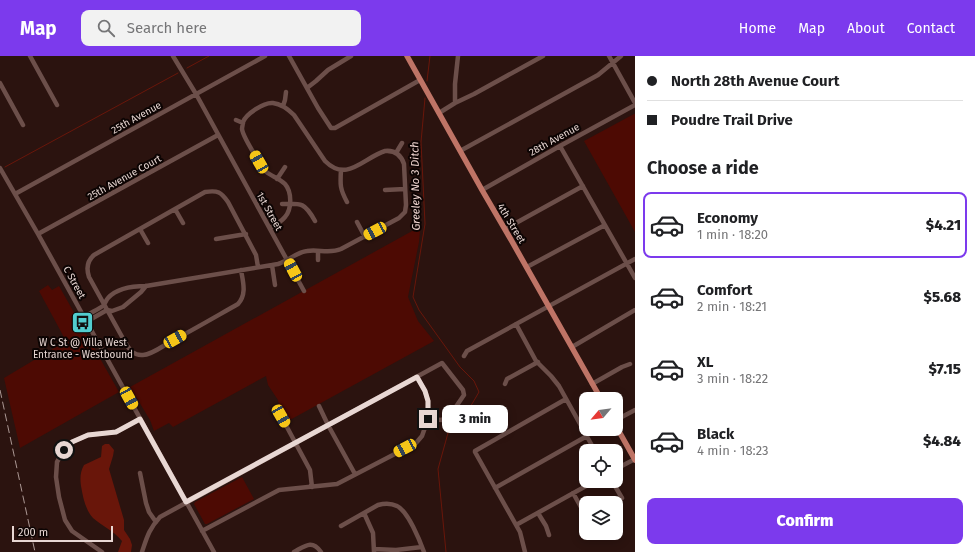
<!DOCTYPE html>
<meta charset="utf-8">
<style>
:root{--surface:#fff;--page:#f2f2f2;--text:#202124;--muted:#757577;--line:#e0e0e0;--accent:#7c3aed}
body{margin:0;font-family:"Fira Sans",sans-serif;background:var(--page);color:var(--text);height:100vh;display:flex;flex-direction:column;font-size:15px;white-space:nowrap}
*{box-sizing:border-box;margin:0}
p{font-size:13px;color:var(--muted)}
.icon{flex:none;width:22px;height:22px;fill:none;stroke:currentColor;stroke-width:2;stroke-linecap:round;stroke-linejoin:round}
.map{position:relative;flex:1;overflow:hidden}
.side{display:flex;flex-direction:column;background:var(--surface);width:340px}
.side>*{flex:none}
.guide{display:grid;align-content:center;height:88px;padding:0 12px;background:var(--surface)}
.needle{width:26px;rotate:241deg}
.controls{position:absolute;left:579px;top:336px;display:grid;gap:8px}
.controls a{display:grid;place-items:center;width:44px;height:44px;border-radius:8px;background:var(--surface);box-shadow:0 2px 10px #0003;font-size:20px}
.scale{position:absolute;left:12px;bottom:10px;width:101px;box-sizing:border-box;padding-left:4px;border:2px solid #e8d7d3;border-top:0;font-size:11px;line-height:14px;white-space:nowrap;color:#e8d7d3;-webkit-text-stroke:3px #0c0403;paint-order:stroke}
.end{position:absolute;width:18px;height:18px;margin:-9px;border:5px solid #e8d7d3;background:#111;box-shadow:0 0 0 2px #111}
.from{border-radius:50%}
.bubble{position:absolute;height:28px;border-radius:8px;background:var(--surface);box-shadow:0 2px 10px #0003;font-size:13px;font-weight:800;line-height:28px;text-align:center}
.car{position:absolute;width:12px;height:24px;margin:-12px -6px;border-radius:5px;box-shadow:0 0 3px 1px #0007;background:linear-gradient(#f5c518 24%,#345 0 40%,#f5c518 0 76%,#345 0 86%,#f5c518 0)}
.guide b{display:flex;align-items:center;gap:14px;height:38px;font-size:15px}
.guide b+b{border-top:1px solid var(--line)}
.guide i{width:10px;height:10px;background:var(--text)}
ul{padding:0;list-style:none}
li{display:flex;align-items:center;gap:12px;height:66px;margin:0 8px 6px;padding:0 4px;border:2px solid transparent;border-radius:8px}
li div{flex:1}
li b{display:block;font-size:15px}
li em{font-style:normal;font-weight:800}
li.selected{border-color:var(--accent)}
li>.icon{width:36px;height:36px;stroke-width:1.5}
h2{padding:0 12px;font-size:18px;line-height:48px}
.cta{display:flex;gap:8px;margin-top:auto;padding:8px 12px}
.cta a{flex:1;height:46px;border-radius:8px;background:var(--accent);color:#fff;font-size:16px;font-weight:800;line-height:46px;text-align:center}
header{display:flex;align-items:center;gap:24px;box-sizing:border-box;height:56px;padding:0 20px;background:var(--accent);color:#fff}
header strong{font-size:19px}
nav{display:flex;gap:22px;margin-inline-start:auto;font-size:14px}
.search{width:280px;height:36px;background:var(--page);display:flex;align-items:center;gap:10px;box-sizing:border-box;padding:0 14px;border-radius:8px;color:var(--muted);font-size:15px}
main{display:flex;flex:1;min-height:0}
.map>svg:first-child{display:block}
.green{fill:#4d0a03}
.water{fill:#69160a}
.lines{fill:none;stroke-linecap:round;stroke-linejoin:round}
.stream{stroke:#69160a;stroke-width:1}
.minor{stroke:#6c4f4a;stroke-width:4.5}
.major{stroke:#bf7466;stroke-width:5.5}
.rail{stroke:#ab9894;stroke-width:1;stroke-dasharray:8 4;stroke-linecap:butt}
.route{stroke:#e8d7d3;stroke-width:5}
.labels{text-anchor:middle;stroke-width:4;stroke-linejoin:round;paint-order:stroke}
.street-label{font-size:10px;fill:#e8d7d3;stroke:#0c0403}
.poi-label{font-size:10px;fill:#e8d7d3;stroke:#0c0403}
.water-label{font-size:11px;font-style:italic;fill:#f3d9d4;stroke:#0c0403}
</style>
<header>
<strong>Map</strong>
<div class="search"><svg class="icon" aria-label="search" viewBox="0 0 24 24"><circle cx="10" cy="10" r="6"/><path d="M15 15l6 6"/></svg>Search here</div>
<nav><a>Home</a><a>Map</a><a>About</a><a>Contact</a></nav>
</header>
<main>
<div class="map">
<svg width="635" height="496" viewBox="0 0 635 496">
<rect width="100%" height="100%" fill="#2b130f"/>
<!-- green -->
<path class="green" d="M634 58H635V176L584 85Z
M414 174 420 175 419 186 408 241 418 265 434 285 288 365 279 349 278 344 268 329 266 320 173 371 169 367 154 375 150 364 130 331Z
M48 229 52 234 59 230 119 336 20 392 4 322 66 285 39 235Z
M242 421 254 443 207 468H205L194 448 195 446Z"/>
<!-- water -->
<path class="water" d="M105 388H109L114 394 113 400 109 413 124 464V474L130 483 132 489 131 496H118L122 485C113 474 103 471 93 462 85 453 83 441 81 430 80 423 80 416 84 409L101 401 102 390Z"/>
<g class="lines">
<!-- stream -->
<path class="stream" d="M187 12 209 0
M427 25 430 0
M425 42 421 86 425 168 413 241 419 254 460 311 474 325 479 336 469 353 448 377 438 413 446 496
M5 111 178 17"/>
<!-- minor -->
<path class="minor" d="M30 0 57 49
M173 0 196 38 304 235
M289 0 318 52 331 72H335L420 24
M609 0 635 47
M0 27 23 69
M307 32 316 25 328 14 351 0
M455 47V28L458 0
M283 50 285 44 286 36
M439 57 455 47 474 38 543 0
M236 64 243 67
M560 90 635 222
M460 95 598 19 621 0
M396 97 402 87
M0 112 38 178 214 496
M341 114C340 129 340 133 347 146
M277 123 285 111
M385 134 405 133
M482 134 560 90 635 49
M15 138 265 0
M282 148C302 147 305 147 315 165
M175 153 183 167
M357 166 365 181
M140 173 148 187
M505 173 583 130
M38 178 218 79
M216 183 246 178
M318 204V195
M272 209 275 229
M527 211 605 169
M241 214C243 226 247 238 238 248 215 261 193 274 170 286 163 290 151 299 143 299 134 300 130 294 126 288L89 221C86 212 87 205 94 199L205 136C218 134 221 136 228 146L256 199 258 211
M84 261C90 257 97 254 103 250 105 248 106 244 108 242 117 232 133 230 146 230L278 208C288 205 297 196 307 195 318 193 330 198 341 193L399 162 405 156 406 149 404 108C401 99 395 94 385 95 363 102 347 127 325 105L294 59C288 53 281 48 273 47 264 46 246 58 243 66 243 67 242 72 242 73 243 82 259 105 264 114 270 120 279 122 285 128 292 136 292 153 285 161 281 166 275 169 270 172
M86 266 107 254 112 255 123 251 141 236 146 230
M516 268 536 305 551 320 559 330 595 395
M572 291 635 254
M464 300 467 295 635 203
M505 328 507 323 538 306
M592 328 622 311 630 308
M319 350 328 369 355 418
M281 360 310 414 312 431
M616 364 635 354
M616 413 635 403
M140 417 146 447 149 456 156 466
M612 425 622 442
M495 432 587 380
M573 437 586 460
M364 457 373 477 374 496
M538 457 546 470 549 479
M516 469 595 425
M341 470 378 449C385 447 391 447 397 450 408 455 420 485 424 496
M202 475 279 434 337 428 416 387 422 380 428 363V345L425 335 417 321
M374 493 396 494 422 491
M102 496 72 475 65 464 59 441 56 421 57 406 64 394 72 386 88 379 116 376 140 363
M142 496C147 481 149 473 160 461L442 307 463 334 464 339 453 355 442 364 428 363
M294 496C305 490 312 483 321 496
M525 496 520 476 475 396V395L566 343"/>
<!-- major -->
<path class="major" d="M407 0 482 134 510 182 601 343
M616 370 635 404"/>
<!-- rail -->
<path class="rail" d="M0 334 35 496"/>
</g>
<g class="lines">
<!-- route -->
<path class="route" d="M64 394 72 386 88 379 116 376 140 363 186 446 417 321 425 335 428 345V363"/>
</g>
<!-- icons -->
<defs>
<symbol id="bus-square" viewBox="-11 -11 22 22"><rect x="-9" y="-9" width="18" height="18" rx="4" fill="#52cdcf" stroke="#0c0403"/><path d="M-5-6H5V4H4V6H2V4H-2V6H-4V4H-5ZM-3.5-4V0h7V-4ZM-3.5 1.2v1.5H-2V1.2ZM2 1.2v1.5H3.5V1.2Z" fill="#111"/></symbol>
</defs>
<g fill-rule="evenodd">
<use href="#bus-square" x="70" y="254" width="25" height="25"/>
</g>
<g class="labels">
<!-- street labels -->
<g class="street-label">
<text transform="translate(136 61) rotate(-29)" y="4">25th Avenue</text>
<text transform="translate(554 83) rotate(-29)" y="4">28th Avenue</text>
<text transform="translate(124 121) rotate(-29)" y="4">25th Avenue Court</text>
<text transform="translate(270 155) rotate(61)" y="4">1st Street</text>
<text transform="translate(512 167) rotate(59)" y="4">4th Street</text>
<text transform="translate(75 226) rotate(61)" y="4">C Street</text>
</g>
<!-- poi labels -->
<g class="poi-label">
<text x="83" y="290">W C St @ Villa West<tspan x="83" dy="12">Entrance - Westbound</tspan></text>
</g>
<!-- water labels -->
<g class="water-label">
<text transform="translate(415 130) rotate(-91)" y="4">Greeley No 3 Ditch</text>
</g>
</g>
</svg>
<div class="controls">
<a><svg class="needle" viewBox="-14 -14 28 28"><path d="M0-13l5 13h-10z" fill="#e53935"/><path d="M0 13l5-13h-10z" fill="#757577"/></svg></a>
<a><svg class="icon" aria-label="locate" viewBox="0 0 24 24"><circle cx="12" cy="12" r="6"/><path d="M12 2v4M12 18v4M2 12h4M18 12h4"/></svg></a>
<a><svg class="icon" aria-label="layers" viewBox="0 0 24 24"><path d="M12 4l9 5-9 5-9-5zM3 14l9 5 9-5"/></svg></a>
</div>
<div class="scale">200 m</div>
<i class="end from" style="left:64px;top:394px"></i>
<i class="end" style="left:428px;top:363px"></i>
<div class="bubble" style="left:442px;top:349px;width:66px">3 min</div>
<i class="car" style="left:259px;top:106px;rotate:330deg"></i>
<i class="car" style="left:375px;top:175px;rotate:242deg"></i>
<i class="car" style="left:293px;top:214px;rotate:332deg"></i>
<i class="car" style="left:175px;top:283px;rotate:61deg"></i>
<i class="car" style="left:129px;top:342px;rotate:151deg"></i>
<i class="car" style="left:281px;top:360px;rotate:150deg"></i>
<i class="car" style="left:405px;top:392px;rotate:242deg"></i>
</div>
<section class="side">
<div class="guide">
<b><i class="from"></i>North 28th Avenue Court</b>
<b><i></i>Poudre Trail Drive</b>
</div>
<h2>Choose a ride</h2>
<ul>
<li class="selected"><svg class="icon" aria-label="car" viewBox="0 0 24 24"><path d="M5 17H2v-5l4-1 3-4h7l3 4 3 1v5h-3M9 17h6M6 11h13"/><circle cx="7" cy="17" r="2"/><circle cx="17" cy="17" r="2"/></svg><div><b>Economy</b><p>1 min · 18:20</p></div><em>$4.21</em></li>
<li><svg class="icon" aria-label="car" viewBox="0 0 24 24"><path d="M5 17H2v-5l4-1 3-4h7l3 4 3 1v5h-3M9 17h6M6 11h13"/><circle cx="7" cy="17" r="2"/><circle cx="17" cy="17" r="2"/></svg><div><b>Comfort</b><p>2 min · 18:21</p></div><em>$5.68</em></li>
<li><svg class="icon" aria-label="car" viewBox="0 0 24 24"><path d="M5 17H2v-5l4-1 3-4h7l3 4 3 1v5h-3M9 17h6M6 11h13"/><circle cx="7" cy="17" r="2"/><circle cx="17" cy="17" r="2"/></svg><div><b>XL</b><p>3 min · 18:22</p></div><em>$7.15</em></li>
<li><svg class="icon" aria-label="car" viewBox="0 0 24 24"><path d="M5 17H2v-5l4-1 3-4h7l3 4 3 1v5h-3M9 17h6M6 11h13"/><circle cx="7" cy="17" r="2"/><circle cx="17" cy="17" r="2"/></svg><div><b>Black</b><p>4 min · 18:23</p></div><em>$4.84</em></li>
</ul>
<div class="cta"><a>Confirm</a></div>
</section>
</main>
